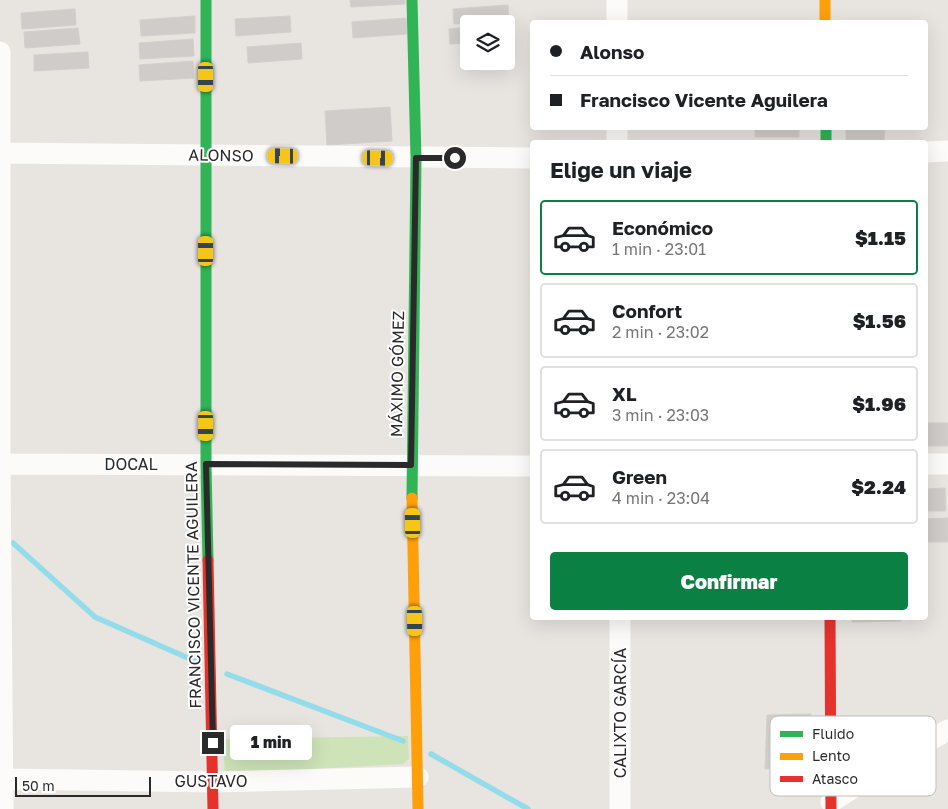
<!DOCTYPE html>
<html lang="es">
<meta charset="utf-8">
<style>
:root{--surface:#fff;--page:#f2f2f2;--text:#202124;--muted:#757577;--line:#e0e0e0;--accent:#0b8043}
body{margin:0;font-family:"Golos Text",sans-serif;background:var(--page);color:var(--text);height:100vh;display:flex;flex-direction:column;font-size:19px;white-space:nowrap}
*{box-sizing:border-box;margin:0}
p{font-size:16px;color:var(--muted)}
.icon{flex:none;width:28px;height:28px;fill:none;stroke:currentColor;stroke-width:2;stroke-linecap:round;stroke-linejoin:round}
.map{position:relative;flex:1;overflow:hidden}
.details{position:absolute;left:530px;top:140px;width:398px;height:480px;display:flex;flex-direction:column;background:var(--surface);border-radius:5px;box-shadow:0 5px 20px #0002}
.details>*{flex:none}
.top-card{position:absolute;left:530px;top:20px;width:398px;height:110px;border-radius:5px;box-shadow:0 5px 20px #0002;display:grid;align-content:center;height:110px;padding:0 20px;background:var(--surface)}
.controls{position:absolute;left:460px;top:15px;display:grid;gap:10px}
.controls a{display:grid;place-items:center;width:55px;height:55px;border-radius:5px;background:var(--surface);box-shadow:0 5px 20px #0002;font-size:25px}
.scale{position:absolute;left:15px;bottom:12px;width:136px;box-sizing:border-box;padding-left:5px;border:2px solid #2a2a2a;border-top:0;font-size:14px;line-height:18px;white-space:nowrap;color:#2a2a2a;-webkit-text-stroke:4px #fff;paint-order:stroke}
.end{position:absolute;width:22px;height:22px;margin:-11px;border:6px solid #2a2a2a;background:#fff;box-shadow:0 0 0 2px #fff}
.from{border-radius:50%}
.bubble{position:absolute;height:35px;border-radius:5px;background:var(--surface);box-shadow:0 5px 20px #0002;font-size:16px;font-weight:800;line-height:35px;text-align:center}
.car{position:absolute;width:15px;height:30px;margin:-15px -8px;border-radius:6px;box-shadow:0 0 4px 1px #0007;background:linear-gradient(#f5c518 24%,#345 0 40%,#f5c518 0 76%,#345 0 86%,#f5c518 0)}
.top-card b{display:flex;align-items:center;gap:18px;height:48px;font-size:19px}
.top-card b+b{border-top:1px solid var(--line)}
.top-card i{width:12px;height:12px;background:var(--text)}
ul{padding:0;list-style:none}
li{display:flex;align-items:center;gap:15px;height:75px;margin:0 10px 8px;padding:0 10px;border:2px solid var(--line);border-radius:5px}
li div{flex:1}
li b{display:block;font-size:19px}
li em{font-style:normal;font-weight:800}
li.active{border-color:var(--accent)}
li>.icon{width:45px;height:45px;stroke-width:1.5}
h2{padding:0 20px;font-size:22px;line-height:60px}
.cta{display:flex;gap:10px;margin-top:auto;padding:10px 20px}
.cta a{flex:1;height:58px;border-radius:5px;background:var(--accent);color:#fff;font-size:20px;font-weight:800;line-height:58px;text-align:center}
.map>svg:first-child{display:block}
.green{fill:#cee3b8}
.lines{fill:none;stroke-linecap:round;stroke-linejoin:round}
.stream{stroke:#93dcea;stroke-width:5.5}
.building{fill:#cfccc9;stroke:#d3d0cc}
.street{stroke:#fcfbfa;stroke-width:21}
.fast{stroke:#30b455;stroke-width:11}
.slow{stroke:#ff9f0a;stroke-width:11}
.jam{stroke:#e5322d;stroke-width:11}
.route{stroke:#2a2a2a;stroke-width:6}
.labels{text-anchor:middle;stroke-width:4;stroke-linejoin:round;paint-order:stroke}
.street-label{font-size:16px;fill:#2a2a2a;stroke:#fff}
.key{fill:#fff;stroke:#bfbfbf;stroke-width:1}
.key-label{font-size:14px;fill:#2a2a2a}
</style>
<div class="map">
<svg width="948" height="809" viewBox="0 0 948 809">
<rect width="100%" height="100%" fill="#e8e4e0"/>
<!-- green -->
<path class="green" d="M408 736 409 759 403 764 225 774 223 739Z"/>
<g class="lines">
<!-- stream -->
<path class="stream" d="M13 543 95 617 197 662
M227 674 403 741
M431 754 528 809"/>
</g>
<!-- building -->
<path class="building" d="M350 0H405V4L351 7Z
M508 5 509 21 454 24 453 9Z
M75 9 76 25 22 29 21 13Z
M195 16V33L141 36 140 20Z
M290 16 291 32 236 36 235 19Z
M406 18 407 34 353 38 352 22Z
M469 27V43L450 44 449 29Z
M78 28 80 44 25 48 24 32Z
M193 39 194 56 140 59 139 43Z
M301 43 302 59 248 63 247 47Z
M88 52 89 68 34 71V55Z
M193 61 194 78 140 81 139 65Z
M390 107 392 141 327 145 325 111Z
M755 128H799V137H755Z
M846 128H885L884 141 846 140Z
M925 423H948V446H925Z
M945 488 946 511H925V489Z
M948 518V542H925V519Z
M852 618H901V621L852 622Z
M811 714V766L765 769 767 715Z"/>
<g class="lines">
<!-- street -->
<path class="street" d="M617 22V0
M0 52V464L3 809
M617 142V128
M925 152 948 151
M0 153 532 158
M0 464 532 466
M925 464H948
M620 618V809
M4 779 214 782 418 777
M831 802 911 751 948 730"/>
<!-- fast -->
<path class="fast" d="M206 0V464L208 560
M826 128V142
M412 498 416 158 412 0"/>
<!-- slow -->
<path class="slow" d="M825 0V22
M412 498 418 809"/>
<!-- jam -->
<path class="jam" d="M208 560 213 809
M830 618 831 809"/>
</g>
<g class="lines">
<!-- route -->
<path class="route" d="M213 743 206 464 411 465 416 158H455"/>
</g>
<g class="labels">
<!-- street labels -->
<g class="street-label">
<text transform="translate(221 155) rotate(1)" y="6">ALONSO</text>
<text transform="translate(397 374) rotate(-89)" y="6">MÁXIMO GÓMEZ</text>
<text x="131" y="470">DOCAL</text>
<text transform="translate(193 585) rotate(-91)" y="6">FRANCISCO VICENTE AGUILERA</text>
<text transform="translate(620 713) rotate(-90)" y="6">CALIXTO GARCÍA</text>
<text x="211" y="787">GUSTAVO</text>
</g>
</g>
<!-- legend -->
<rect x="770" y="716" width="166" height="80" rx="8" class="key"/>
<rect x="780" y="731" width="23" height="6" fill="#30b455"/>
<rect x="780" y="753" width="23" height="7" fill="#ff9f0a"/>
<rect x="780" y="776" width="23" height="6" fill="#e5322d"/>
<g class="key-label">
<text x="812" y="739">Fluido</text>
<text x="812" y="761">Lento</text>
<text x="812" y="784">Atasco</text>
</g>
</svg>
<div class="controls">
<a><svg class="icon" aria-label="layers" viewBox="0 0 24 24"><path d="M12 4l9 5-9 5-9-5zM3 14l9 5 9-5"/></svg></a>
</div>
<div class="scale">50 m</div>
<i class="end from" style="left:455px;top:158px"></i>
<i class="end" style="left:213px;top:743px"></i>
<div class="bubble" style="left:230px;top:725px;width:82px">1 min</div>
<i class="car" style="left:206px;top:77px;rotate:180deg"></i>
<i class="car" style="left:283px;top:156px;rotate:271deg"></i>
<i class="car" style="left:378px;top:158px;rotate:91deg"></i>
<i class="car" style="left:206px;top:251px;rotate:0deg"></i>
<i class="car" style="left:206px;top:426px;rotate:180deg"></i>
<i class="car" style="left:413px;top:523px;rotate:359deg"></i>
<i class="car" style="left:415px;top:621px;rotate:179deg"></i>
<div class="top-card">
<b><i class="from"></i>Alonso</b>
<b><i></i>Francisco Vicente Aguilera</b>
</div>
<section class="details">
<h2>Elige un viaje</h2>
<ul>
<li class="active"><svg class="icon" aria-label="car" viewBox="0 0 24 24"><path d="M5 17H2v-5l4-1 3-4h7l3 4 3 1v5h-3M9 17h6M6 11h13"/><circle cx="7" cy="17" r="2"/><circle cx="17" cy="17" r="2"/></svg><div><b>Económico</b><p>1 min · 23:01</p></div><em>$1.15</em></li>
<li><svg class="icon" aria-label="car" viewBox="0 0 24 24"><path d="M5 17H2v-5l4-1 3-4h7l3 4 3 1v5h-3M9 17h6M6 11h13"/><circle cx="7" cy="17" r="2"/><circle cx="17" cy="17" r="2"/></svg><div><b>Confort</b><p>2 min · 23:02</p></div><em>$1.56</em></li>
<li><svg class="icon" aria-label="car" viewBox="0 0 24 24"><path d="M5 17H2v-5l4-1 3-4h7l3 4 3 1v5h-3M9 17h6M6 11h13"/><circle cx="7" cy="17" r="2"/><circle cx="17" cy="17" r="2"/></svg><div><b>XL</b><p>3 min · 23:03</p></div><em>$1.96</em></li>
<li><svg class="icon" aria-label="car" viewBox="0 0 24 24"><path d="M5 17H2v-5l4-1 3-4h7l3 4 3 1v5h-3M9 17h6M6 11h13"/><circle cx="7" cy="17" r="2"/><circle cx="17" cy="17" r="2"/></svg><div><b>Green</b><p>4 min · 23:04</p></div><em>$2.24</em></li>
</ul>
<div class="cta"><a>Confirmar</a></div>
</section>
</div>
